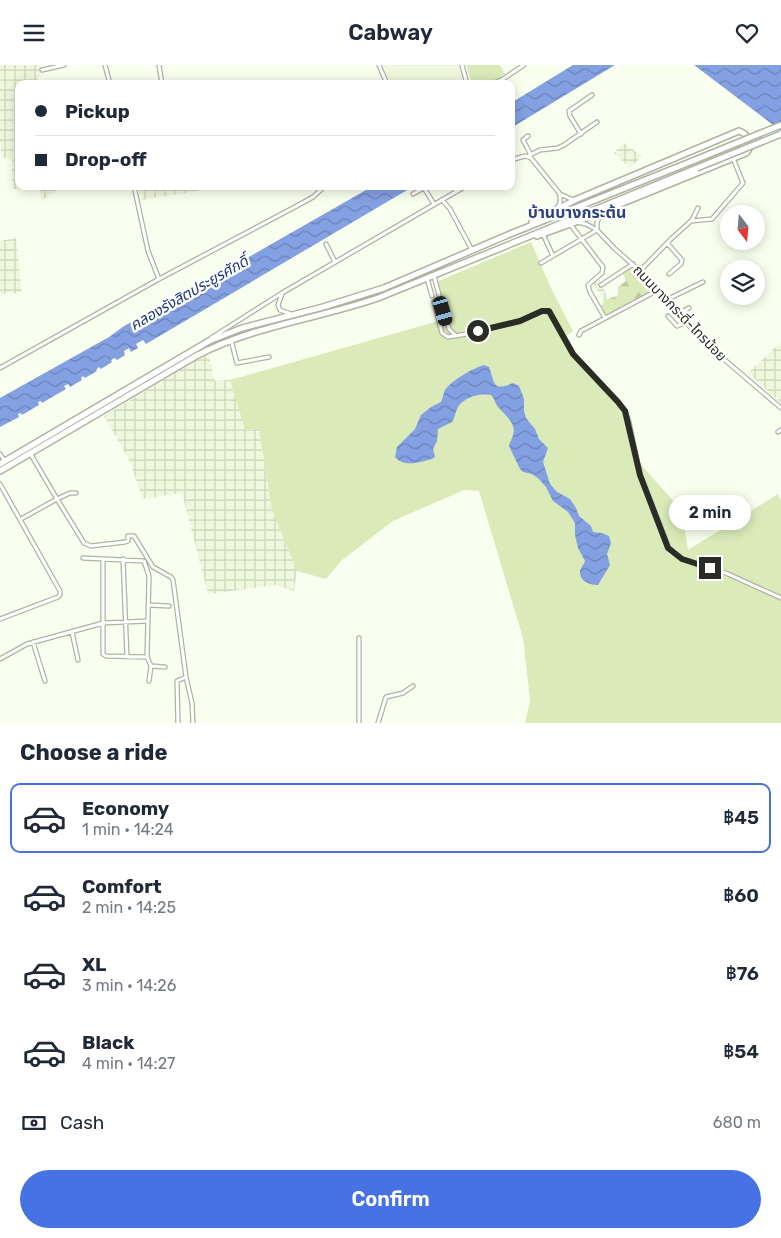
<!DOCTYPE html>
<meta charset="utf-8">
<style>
:root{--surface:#fff;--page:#f2f2f3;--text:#1f2937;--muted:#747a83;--line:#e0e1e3;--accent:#4772e4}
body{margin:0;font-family:Rubik,"Noto Sans Thai",sans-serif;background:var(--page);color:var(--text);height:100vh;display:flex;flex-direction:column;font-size:19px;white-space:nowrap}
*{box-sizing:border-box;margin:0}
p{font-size:16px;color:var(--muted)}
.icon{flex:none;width:28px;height:28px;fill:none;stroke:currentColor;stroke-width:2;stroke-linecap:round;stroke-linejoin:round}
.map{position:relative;height:658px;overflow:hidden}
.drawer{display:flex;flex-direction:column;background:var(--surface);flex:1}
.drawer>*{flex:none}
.guide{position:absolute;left:15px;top:15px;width:500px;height:110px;border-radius:10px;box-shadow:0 2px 12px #0003;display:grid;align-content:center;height:110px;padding:0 20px;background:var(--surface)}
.needle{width:32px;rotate:164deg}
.controls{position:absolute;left:720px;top:140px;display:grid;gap:10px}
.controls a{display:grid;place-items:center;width:45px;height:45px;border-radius:50%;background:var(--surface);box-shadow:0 2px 12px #0003;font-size:25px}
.end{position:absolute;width:22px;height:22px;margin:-11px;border:6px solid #2a2d25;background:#fff;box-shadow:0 0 0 2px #fff}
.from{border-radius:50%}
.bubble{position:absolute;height:35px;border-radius:18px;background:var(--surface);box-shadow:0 2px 12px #0003;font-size:16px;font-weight:600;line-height:35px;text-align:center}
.car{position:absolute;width:15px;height:30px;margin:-15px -8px;border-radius:6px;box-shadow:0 0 4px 1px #0007;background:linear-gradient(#222 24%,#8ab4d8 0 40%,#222 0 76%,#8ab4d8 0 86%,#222 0)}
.guide b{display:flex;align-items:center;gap:18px;height:48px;font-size:19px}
.guide b+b{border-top:1px solid var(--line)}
.guide i{width:12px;height:12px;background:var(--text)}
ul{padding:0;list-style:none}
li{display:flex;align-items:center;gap:15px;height:70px;margin:0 10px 8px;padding:0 10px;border:2px solid transparent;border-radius:10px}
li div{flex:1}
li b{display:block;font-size:19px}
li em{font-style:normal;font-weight:600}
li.active{border-color:var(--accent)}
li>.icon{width:45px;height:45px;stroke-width:1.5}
h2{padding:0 20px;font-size:22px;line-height:60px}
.pay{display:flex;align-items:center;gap:12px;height:55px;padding:0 20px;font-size:19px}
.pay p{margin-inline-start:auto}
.action{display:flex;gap:10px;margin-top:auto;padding:10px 20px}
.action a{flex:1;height:58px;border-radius:30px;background:var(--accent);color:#fff;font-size:20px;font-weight:600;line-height:58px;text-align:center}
header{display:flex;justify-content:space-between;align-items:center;height:65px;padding:0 20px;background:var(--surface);font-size:22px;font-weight:600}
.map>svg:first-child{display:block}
.built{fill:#eef8dc}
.industrial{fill:url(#industrial-grid)}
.green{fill:#daeab8}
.forest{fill:url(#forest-firs)}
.water{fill:url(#water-waves)}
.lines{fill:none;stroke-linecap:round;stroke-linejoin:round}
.minor-casing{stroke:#aeb4a1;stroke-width:5.5}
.primary-casing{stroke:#aeb4a1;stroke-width:8}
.minor{stroke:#fff;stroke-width:3}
.primary{stroke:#fff;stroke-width:5}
.primary-bridge-casing{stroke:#aeb4a1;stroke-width:8;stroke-linecap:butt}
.primary-bridge{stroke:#fff;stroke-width:5}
.route{stroke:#2a2d25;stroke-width:6}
.labels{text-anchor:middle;stroke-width:5;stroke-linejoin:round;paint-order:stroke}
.street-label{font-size:14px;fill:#2a2d25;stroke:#fff}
.water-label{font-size:15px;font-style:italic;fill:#1a3581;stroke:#fff}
.quarter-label{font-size:16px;font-weight:bold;fill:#2b427b;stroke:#fff}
</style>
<header><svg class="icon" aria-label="menu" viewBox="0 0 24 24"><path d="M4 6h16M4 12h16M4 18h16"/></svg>Cabway<svg class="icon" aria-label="heart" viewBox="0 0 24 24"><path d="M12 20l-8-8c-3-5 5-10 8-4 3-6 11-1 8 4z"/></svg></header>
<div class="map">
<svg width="781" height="658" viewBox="0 0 781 658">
<defs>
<pattern id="industrial-grid" width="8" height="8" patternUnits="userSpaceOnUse" patternTransform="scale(1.25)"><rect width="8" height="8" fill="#eef8dc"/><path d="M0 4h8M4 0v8" fill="none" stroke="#ccd5bd"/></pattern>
<pattern id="forest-firs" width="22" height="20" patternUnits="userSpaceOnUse" patternTransform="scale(1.25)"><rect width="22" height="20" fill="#daeab8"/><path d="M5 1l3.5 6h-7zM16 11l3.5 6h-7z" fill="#bbc99e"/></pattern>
<pattern id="water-waves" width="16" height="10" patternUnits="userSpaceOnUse" patternTransform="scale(1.25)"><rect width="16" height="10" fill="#83a0e2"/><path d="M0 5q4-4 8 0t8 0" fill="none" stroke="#6b83b7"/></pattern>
</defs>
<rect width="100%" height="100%" fill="#f9ffee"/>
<!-- built -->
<path class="built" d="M383 0H462L468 19H390Z"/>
<!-- industrial -->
<path class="industrial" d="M0 0H40L42 5 36 19H19V121H63L42 135 39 124H13L12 94 2 93 0 76Z
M624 78 642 91 630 103 614 88Z
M138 121H226L142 135Z
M16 173 22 228 0 229V176Z
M600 215 608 234 604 236 593 218Z
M781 277V338L748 308Z
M208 288 215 316 230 315 245 365 259 364 272 445 297 506 294 526 276 520 208 529 182 428 143 434 129 395 104 351Z"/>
<!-- green -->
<path class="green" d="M466 0H500L505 9 487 19H472Z
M531 177 551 223 573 266 566 271 580 294 623 339 632 370 637 395 682 446 688 485 778 429 781 437V658H525L530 635 523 573 479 426 464 425 393 456 341 496 326 514 297 506 272 445 259 364 245 365 230 315 442 255 434 218Z"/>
<!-- forest -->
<path class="forest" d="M633 201 654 222 647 228 605 250 600 243 604 236 618 230V222L626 216 623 209Z"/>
<!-- water -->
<path class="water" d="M573 0H615L511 63V38Z
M694 0H781V66Z
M373 121H414L146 279 143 275 136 279 138 283 131 287 129 283 124 286 125 290 117 295 115 293 111 295 112 297 101 304 99 302 96 305 97 306 85 313 83 311 81 313 82 315 70 322 68 319 64 321 66 324 42 338 41 336 38 337 39 340 22 350 21 348 18 349 19 352 0 362V333L109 272 124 261 186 228Z
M484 300 489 302C495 318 492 327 513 318L519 321 524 334V346L526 353 535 364 539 374 548 383 543 397 550 419 557 427 570 434 576 443 579 451 591 461 593 467 602 468 609 471 611 478 607 489 610 500 598 520C591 520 580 517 580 507 580 503 584 500 585 496L578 483 575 470V458L568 447 553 436 546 422 539 414 532 409 523 407 520 404 509 381C510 377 512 374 513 370 517 359 505 350 499 343 495 339 495 334 491 330 481 327 463 333 458 342 455 347 455 353 452 357L438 364 437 376 433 384 435 391 434 393C422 397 404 403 395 392L397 382 415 364 421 350 431 342 441 337C443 333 443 329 445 325 451 316 473 303 484 300Z"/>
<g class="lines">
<defs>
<path id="minor" d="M105 0 110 19
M159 0 162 19
M379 0 387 19
M462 0 467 19
M42 5 64 0
M492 19 503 14 524 0
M581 69 570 51 569 46 592 30
M528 71 523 75 531 90
M528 91 540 85 558 83 564 80 597 57
M511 95 525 91 531 93 560 129 573 135
M134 121 148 186 159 214
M454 121 456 127
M424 123 434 139
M413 129 427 121
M442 135 450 144 472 185
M557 143 560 138V130
M692 155 698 143
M577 157 586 159 597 165 614 183 640 206 690 262 719 290 781 343
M570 159 603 202 602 208 588 220 590 227 605 253
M597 165V157L602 147
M543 169 553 191
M667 178 682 195 681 199 669 209
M326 179 335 197
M541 198 597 165
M640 206 671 174 691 156 712 154 743 118 733 93
M434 211 439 230
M427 213 432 231
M601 220 633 199
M282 229 278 240 280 245 291 249
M440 235 449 264 455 270
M666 235 703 217
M434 237 442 268 448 272 467 269 520 256 542 246 549 247 573 289 618 337 625 346 629 357 640 410 669 483 682 494 728 509 781 533
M678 249 689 243
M668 251 677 261 685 258
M579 270 581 266 658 225
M211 273 282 228 466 121
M231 275 237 298 269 292
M0 303 159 214 293 143 313 132 325 121
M778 367 781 365
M0 389 5 396
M0 419 60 526V530L58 532 0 554
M76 428H70L57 434 84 478 91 481 125 477 128 476V471H134L153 502 171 512 173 515 186 612 192 638 193 658
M21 454 57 434 30 388
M83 493 144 496 149 511 147 592 151 601 165 602
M103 494V589L106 591 147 592
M123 494 127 592
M149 540 169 541
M72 567 78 595
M359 573V658
M33 577 45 616
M0 594 27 579 103 558 148 556
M149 616 151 601
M178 658 177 616 186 612
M378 658 386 632 403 628 413 621"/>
<path id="primary" d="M532 157 575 135 739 66C748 69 750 75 749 84L746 88 576 157 537 171
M0 399 209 276 242 263 323 242 384 223 510 169 695 95
M0 406 196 291C253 261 317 254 378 233L697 103"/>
</defs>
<!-- minor casing -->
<use href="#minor" class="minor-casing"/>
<!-- primary casing -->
<use href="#primary" class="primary-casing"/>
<!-- minor -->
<use href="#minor" class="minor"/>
<!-- primary -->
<use href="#primary" class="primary"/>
<defs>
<path id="primary-bridge" d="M695 95 781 60
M697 103 781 69"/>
</defs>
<!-- primary-bridge casing -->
<use href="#primary-bridge" class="primary-bridge-casing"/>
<!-- primary-bridge -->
<use href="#primary-bridge" class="primary-bridge"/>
</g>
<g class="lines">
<!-- route -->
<path class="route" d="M478 266 520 256 542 246H549L573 289 618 337 625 346 640 410 668 483 682 494 710 503"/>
</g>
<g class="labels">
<!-- street labels -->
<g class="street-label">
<text transform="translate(680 248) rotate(46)" y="5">ถนนบางกระดี่-ไทรน้อย</text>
</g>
<!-- water labels -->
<g class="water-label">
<text transform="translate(189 228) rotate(-30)" y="5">คลองรังสิตประยูรศักดิ์</text>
</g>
<!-- quarter labels -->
<g class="quarter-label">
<text x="577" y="153">บ้านบางกระต้น</text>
</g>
</g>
</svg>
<div class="controls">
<a><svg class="needle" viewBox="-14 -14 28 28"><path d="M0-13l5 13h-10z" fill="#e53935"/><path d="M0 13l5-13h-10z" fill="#747a83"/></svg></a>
<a><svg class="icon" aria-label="layers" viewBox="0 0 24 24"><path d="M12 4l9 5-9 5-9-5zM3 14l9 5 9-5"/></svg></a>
</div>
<i class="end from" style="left:478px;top:266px"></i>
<i class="end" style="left:710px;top:503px"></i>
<div class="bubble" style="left:669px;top:430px;width:82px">2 min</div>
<i class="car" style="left:443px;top:246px;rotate:164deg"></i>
<div class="guide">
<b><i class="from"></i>Pickup</b>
<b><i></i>Drop-off</b>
</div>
</div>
<section class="drawer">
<h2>Choose a ride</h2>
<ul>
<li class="active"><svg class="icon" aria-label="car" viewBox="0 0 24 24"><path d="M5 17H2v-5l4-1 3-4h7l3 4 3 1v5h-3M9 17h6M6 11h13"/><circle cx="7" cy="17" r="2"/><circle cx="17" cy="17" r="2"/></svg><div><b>Economy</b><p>1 min · 14:24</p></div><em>฿45</em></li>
<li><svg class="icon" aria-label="car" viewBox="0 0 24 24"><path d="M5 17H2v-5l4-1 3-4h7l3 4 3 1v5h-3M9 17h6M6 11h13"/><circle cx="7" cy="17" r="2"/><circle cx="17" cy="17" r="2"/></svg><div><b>Comfort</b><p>2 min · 14:25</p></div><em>฿60</em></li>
<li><svg class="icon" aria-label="car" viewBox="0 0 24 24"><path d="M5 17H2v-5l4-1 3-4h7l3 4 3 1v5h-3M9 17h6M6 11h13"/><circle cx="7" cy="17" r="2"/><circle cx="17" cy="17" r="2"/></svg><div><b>XL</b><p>3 min · 14:26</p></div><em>฿76</em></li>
<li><svg class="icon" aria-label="car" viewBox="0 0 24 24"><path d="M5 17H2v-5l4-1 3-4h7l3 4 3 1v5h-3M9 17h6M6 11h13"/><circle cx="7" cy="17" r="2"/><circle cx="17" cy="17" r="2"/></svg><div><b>Black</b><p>4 min · 14:27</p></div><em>฿54</em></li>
</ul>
<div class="pay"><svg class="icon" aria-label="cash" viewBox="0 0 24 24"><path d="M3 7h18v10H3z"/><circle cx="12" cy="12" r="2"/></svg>Cash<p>680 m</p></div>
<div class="action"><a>Confirm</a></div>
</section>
